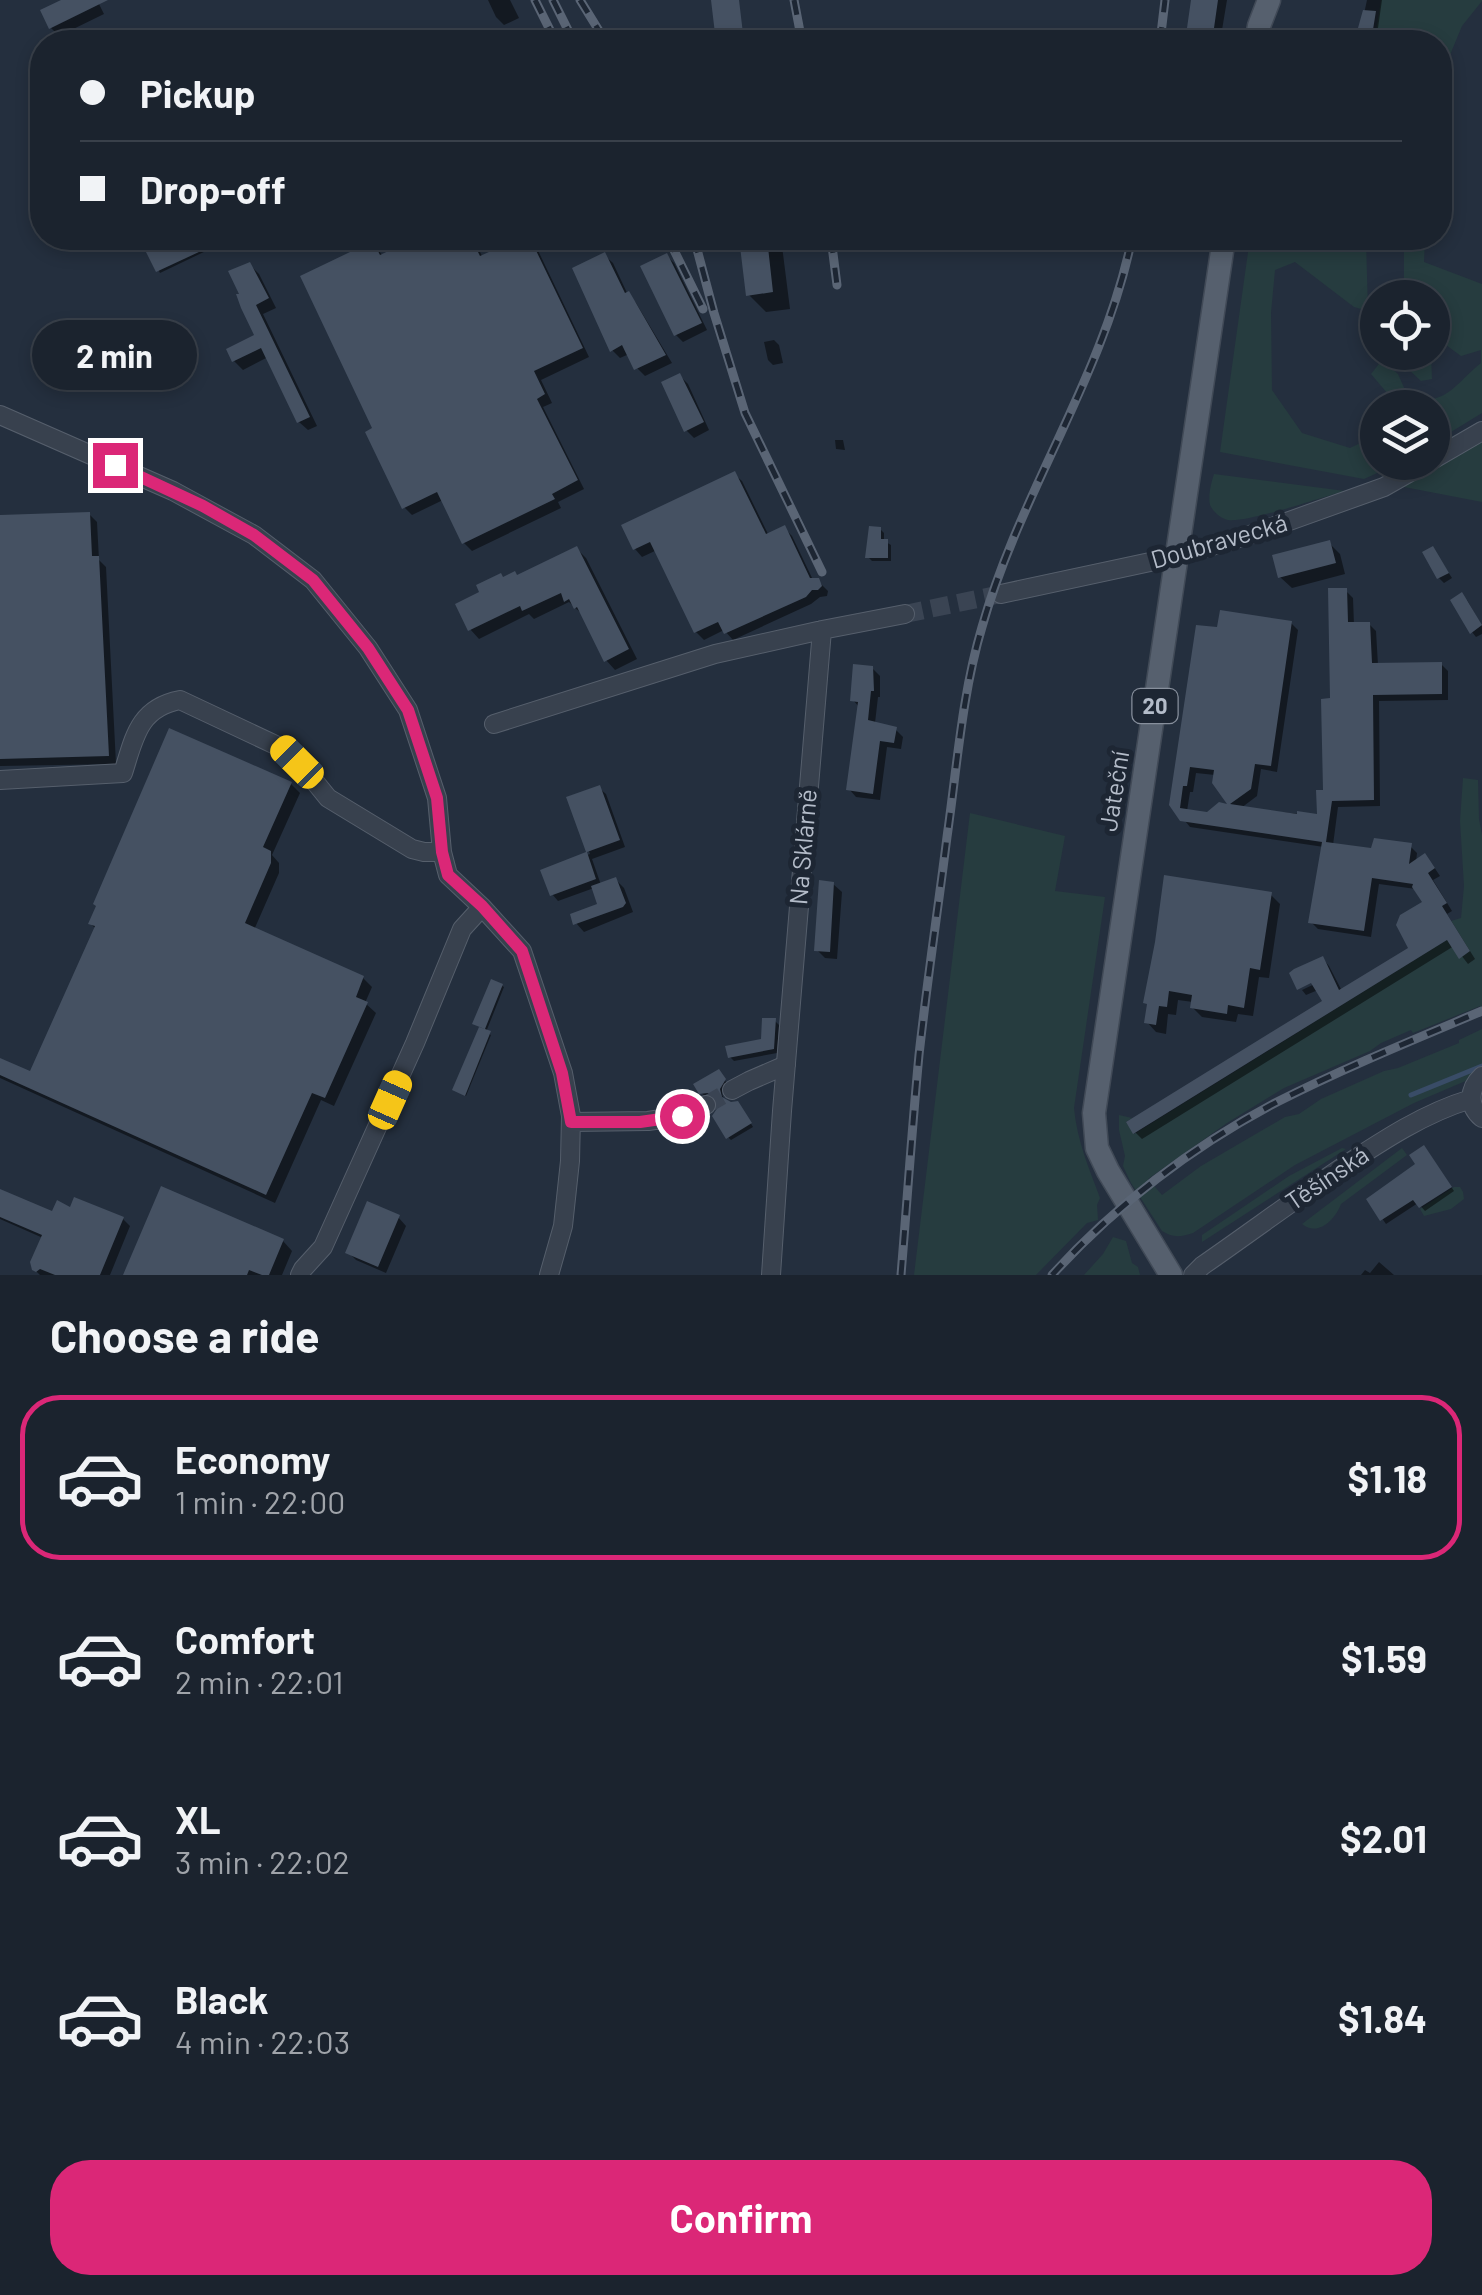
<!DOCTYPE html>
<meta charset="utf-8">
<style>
:root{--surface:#1b232e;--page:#242b36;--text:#f1f3f6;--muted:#a0a4aa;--line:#39404a;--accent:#db2777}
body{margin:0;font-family:Barlow,sans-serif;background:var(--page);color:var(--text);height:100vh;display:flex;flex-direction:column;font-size:38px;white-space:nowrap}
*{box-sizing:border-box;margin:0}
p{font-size:32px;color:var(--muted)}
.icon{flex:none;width:55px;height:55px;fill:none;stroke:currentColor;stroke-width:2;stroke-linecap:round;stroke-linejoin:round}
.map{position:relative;height:1275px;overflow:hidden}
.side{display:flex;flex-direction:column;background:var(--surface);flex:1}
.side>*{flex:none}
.top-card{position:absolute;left:30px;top:30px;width:1422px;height:220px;border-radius:40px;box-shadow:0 5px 15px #0003,0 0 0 2px var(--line);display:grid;align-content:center;height:220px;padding:0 50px;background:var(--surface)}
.buttons{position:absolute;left:1360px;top:280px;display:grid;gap:20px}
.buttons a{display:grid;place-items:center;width:90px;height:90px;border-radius:50%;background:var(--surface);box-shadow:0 5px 15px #0003,0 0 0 2px var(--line);font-size:50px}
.end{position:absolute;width:45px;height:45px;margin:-22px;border:12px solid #db2777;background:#fff;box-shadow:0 0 0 5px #fff}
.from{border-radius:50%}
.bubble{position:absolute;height:70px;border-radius:35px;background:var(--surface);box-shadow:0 5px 15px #0003,0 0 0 2px var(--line);font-size:32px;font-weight:700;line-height:70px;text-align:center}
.car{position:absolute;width:30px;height:60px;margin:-30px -15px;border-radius:12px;box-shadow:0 0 8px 2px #0007;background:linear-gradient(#f5c518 24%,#345 0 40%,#f5c518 0 76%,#345 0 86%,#f5c518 0)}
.top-card b{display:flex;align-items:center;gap:35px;height:95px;font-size:38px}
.top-card b+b{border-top:2px solid var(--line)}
.top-card i{width:25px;height:25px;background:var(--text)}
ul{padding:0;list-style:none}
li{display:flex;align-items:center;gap:30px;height:165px;margin:0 20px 15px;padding:0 30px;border:5px solid transparent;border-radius:40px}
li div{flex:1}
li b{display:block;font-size:38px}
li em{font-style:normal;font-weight:700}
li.current{border-color:var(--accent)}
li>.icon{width:90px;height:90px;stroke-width:1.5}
h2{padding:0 50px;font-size:45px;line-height:120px}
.button{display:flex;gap:20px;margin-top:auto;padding:20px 50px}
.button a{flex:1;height:115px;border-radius:40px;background:var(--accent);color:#fff;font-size:40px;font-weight:700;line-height:115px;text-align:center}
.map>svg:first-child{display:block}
.green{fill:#263c3f}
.shadow{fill:#0007;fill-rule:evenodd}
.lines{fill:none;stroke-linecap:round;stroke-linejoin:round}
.stream{stroke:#394c67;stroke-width:5}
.building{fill:#455162;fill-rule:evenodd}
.minor-tunnel{stroke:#3a4453;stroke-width:18;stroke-dasharray:18 9;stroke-linecap:butt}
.minor-casing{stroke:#565f6c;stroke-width:20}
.major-casing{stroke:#414a57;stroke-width:25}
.minor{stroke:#38414e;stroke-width:18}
.major{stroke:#56606e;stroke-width:22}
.rail-casing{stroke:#5a6575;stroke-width:9}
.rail{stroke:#1d2633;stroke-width:5;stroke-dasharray:15;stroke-linecap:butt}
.route{stroke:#db2777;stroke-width:12}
.labels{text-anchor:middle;stroke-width:10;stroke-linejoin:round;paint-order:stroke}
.shield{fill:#1d2633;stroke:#878f9c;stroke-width:2.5}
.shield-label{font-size:22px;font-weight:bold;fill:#b4bcc9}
.street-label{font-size:25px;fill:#b4bcc9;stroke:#1d2633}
</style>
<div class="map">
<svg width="1482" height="1275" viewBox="0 0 1482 1275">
<rect width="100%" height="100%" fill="#242f3e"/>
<!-- green -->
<path class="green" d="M1381 0H1482V1L1462 26 1440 79V42H1374Z
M1250 238H1365L1366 239 1368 311 1354 307 1295 262 1275 270 1271 313 1272 390 1302 433 1350 448 1377 435 1378 462 1399 463 1364 479 1220 452Z
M1404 238H1425L1424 262 1482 284V413L1433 443 1432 408 1390 407 1393 400 1371 374 1382 360 1398 374 1410 401C1450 402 1453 386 1481 363V350L1461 356 1446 345 1431 354 1432 379 1421 381 1407 368 1406 353 1432 352V298L1404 297Z
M1482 438V502L1399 486Z
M1214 474 1345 491C1322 497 1248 523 1228 520 1222 519 1213 512 1210 505 1208 496 1211 483 1214 474Z
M1463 778 1478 780 1479 819 1482 835V1010L1480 1006 1413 1033 1411 1030 1381 1043 1370 1051 1284 1088 1227 1123 1148 1179 1162 1195 1201 1166 1285 1117 1299 1114 1321 1099 1384 1071 1398 1068 1459 1043V1040L1482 1029V1074L1414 1103 1295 1165 1193 1233C1181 1237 1173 1238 1162 1231L1131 1183 1123 1166 1125 1156 1119 1130V1115L1132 1118 1126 1122 1134 1134 1458 933 1451 921 1461 918 1464 886 1460 821Z
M970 813 1065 836 1055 891 1105 897 1074 1108C1077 1141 1089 1168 1100 1198L1097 1205 1098 1220 1087 1223 1036 1275H914Z
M1342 1148 1346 1149 1202 1242V1235L1289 1176Z
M1402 1148 1407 1155 1341 1204C1335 1220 1318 1237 1302 1224Z
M1454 1187H1460L1463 1192 1464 1199 1451 1209 1424 1216 1420 1209Z
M1113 1237 1126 1241 1132 1263 1138 1267 1140 1275H1084L1103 1254Z"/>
<!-- shadow -->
<path class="shadow" d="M67 0H97L104 14 59 36 51 28Z
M488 0H510L519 18 504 25 496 17Z
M1194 0H1227L1220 42H1187Z
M1367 0H1382L1376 42H1361V28Z
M171 238H233L160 273 147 249Z
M422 238H473L483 258 503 248 498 238H532L589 357 541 380 552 403 543 407 584 489 558 502 561 508 472 551 464 543 443 500 412 515 404 507 373 244 383 256Z
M741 238H781L790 309 766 312 748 294Z
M604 255 613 263 628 295 636 303 672 363 645 376 637 368 629 354 620 358 612 350Z
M667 256 674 263 707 330 683 342 676 335Z
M250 265 259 274 276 308 263 314 317 426 308 430 299 422 268 357 243 370 234 361 257 336Z
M774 340 779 345 783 363 773 365 768 360 764 342Z
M680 376 688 384 709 430 694 438 686 430Z
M835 440H843L845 450 836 449Z
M734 474 742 481 769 536 784 528 792 536 813 580 818 581 828 591 827 596 820 597 811 604 733 640 724 630 704 640 696 632 657 550 642 557 635 549Z
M89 514 97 522 99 560 106 567 116 764 0 766V518Z
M880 529 884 533V541L891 545V561H872L868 557Z
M1329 543 1340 554 1345 574 1292 588 1280 577Z
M577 549 586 558 637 659 615 670 606 660 585 617 569 602 534 619 529 614 479 639 470 629 518 578Z
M1433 549 1452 578 1444 583 1439 578Z
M1346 591 1353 598 1354 625 1369 624 1376 631 1378 665 1441 664 1448 671V700L1379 701 1380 806 1338 807 1333 845 1373 851 1410 846 1417 853 1416 862 1432 864 1440 876 1433 880 1452 911 1447 914 1475 959 1468 964 1454 946 1142 1139 1135 1132 1326 1001 1318 990 1306 995 1302 990 1323 980V959L1329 966 1342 991 1411 949 1425 903 1416 889 1379 884 1371 937 1318 929 1311 922 1324 847 1190 827 1172 805 1198 628 1291 623 1298 630 1277 772 1261 769 1257 796 1241 808 1319 816 1325 792 1332 701ZM1196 773 1215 775 1214 782 1233 807 1207 814 1187 811 1190 792H1193Z
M1467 600 1482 626V634L1476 637 1472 632Z
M872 668 880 676V697H878L875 723 895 729 903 737 901 749 887 747 880 800 856 797 849 789 860 708 853 700Z
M170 732 291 784 300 793 272 855 279 863V873L254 930 363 978 372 987 365 1003 376 1013 334 1106 321 1100 275 1203 0 1078V1061L31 1075 96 929 91 924Z
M599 788 606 794 625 847 592 859 601 885 616 880 624 888 633 912 584 932 576 923 600 906 594 888 558 901 552 894 543 871 590 854 570 798Z
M833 884 842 892 837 959 825 958 817 950Z
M1270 894 1280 904 1269 978 1259 977 1253 1016 1238 1014 1236 1022 1202 1017 1192 1007 1193 1002 1178 1000 1176 1015 1168 1014 1166 1034 1156 1032 1147 1022 1158 942Z
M502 986 504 987 486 1032 491 1035 466 1096 455 1090Z
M775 1021 779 1025 777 1053 734 1061 730 1057 763 1041Z
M722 1075 727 1084 722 1093 724 1101 741 1107 753 1127 731 1140 728 1137 719 1099 713 1095 705 1096 701 1093Z
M1428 1152 1454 1191 1425 1211 1418 1203 1386 1224 1369 1200 1418 1164Z
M0 1191 53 1214 71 1210 123 1219 130 1226 110 1275H40L35 1270 43 1238 0 1219Z
M398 1217 406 1226 386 1273 356 1260 348 1252Z
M283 1241 292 1251 282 1275H126Z
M1379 1262 1394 1275H1361L1365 1270 1370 1273Z"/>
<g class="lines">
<!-- stream -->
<path class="stream" d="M1411 1095 1482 1066"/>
</g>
<!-- building -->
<path class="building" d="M61 0H108L49 29 40 10Z
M711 0H739L744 42H716Z
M1191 0H1218L1212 42H1185Z
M1363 10 1376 11 1371 42H1358L1360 29 1358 28Z
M165 238H229L156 272 144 248Z
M416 238H471L480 256 500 247 495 238H530L583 348 534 371 545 394 537 399 578 480 552 494 555 499 462 544 437 492 402 509 365 432 372 428 300 276 373 241 380 255Z
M739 238H767L773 292 746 296Z
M605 252 625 293 629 291 666 355 634 370 622 345 610 352 572 268Z
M667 253 702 323 674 336 640 266Z
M250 262 269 298 256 305 310 417 297 423 261 348 232 362 226 349 254 335 241 308 236 294H239L228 271Z
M680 373 704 422 684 432 661 382Z
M735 471 766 534 785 525 810 578H819L822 586 818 590H812L806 597 724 634 718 622 694 633 650 542 633 550 621 525Z
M90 512 92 556H99L109 756 0 759V515Z
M869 526 881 527V539H888V558H865Z
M1330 540 1336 563 1278 578 1272 555Z
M577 546 629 649 604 662 577 607 574 609 569 599 564 602 561 593 522 611 520 606 468 631 455 604 479 592 476 585 501 573 503 577 515 571 517 575Z
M1433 546 1449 573 1437 579 1422 552Z
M1328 588H1347L1348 622H1370L1372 663 1442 662V694L1373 695 1374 800 1332 801 1326 842 1371 848 1374 838 1412 843 1409 864 1425 853 1435 868 1428 873 1447 903 1442 906 1470 951 1459 959 1447 940 1133 1134 1126 1122 1322 1001 1311 983 1297 990 1289 973 1294 969 1323 956 1339 990 1408 948 1396 925 1400 915 1422 902 1412 887 1413 884 1372 878 1364 931 1308 923 1322 842 1180 821 1169 805 1196 625 1217 627 1220 610 1292 621 1271 766 1255 764 1251 789 1230 804 1297 814V811L1317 814 1316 790H1323L1321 699 1330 698ZM1190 767 1214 770 1212 783 1227 804 1219 802 1207 812 1180 808 1183 786H1187Z
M1462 592 1482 625 1470 634 1450 600Z
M853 664 873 666 874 691H871L868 720 897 727 894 743 880 741 873 794 846 790 858 702 850 701Z
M169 728 292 782 263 847 271 851V863L245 923 364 976 356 997 368 1002 325 1098 312 1093 266 1195 0 1075V1058L30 1071 95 926 88 924 96 906 93 904Z
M600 785 620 840 587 852 596 879 550 896 540 870 586 852 566 797Z
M1164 875 1272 892 1260 970 1250 968 1244 1008 1228 1005 1227 1014 1190 1008 1192 995 1169 991 1167 1007 1159 1006 1156 1025 1144 1023 1147 1004 1143 1003 1155 942Z
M616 877 626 903 623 907 573 925 570 914 597 904 591 886Z
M819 880 834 882 830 952 814 951Z
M491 979 503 984 485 1029 472 1024Z
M762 1018H776L774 1049 728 1058 725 1046 761 1039Z
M479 1027 491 1031 465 1096 452 1090Z
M719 1069 726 1079 720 1089 722 1097 731 1102 738 1101 752 1123 726 1139 712 1116 718 1107 717 1099 708 1093 699 1094 693 1084Z
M1424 1145 1452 1187 1419 1208 1413 1200 1380 1221 1366 1199 1415 1164 1409 1155Z
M161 1186 284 1239 269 1275H262L249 1270 247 1275H123Z
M0 1189 52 1211 57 1200 70 1207 74 1197 124 1217 100 1275H55L40 1269 36 1272 32 1270 30 1262 42 1235 0 1217Z
M367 1201 400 1215 378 1267 345 1253Z"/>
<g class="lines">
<!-- minor-tunnel -->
<path class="minor-tunnel" d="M905 614 1001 594
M706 1105 732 1090"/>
<defs>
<path id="minor" d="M0 415 173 491 254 535 313 580 368 648 408 710 437 798 442 852 448 875 482 907 522 951 563 1073 571 1116 570 1161 563 1226 549 1275
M1432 460 1482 431
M1001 594 1178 556 1256 533 1384 487 1428 462
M494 724 715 654 822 630 905 614
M0 780 123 773C134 739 138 708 180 700L282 748 311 777 328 798 412 849 424 852H442
M1482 1076C1468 1089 1468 1106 1482 1118
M732 1090 749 1081 786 1065
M571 1122 648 1121 682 1116 706 1105
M300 1275 303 1269 323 1247 415 1043 462 929 482 907
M771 1275 782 1111 822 630
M1193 1275 1202 1266C1248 1234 1294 1200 1341 1168 1382 1141 1424 1113 1471 1099"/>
<path id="major" d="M1256 42 1259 26 1269 0
M1171 1275 1108 1171 1097 1148 1094 1113 1224 238"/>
</defs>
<!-- minor casing -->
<use href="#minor" class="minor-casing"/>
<!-- major casing -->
<use href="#major" class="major-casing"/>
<!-- minor -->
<use href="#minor" class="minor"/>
<!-- major -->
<use href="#major" class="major"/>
<defs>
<path id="rail" d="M535 0 556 42
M553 0 574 42
M580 0 606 42
M794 0 802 42
M1160 42 1165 0
M668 238 703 309
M694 238 714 313 745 413 822 572
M831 238 837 285
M901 1275C907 1202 912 1128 919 1055 927 982 938 909 947 837 957 767 962 694 982 627 1020 492 1104 376 1132 238
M1052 1275C1116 1205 1193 1146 1277 1102 1344 1068 1413 1040 1482 1011"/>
</defs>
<!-- rail casing -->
<use href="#rail" class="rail-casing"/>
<!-- rail -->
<use href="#rail" class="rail"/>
</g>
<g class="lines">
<!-- route -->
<path class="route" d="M115 465 203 506 254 535 313 580 368 648 408 710 437 798 442 852 448 875 482 906 522 951 562 1073 571 1122H640L682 1116"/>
</g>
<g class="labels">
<!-- shield labels -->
<rect class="shield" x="1132.5" y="689" width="45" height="34" rx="8"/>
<g class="shield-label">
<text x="1155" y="714">20</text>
</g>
<!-- street labels -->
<g class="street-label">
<text transform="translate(1219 541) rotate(-16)" y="9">Doubravecká</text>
<text transform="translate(1114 791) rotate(-81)" y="9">Jateční</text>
<text transform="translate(803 847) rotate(-85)" y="9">Na Sklárně</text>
<text transform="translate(1327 1178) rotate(-34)" y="9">Těšínská</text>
</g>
</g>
</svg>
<div class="buttons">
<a><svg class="icon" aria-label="locate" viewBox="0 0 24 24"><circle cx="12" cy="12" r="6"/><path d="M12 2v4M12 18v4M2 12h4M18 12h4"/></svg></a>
<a><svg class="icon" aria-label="layers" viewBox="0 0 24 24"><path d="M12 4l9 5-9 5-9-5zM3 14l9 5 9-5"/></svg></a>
</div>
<i class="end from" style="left:682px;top:1116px"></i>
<i class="end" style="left:115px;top:465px"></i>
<div class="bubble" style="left:32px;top:320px;width:165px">2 min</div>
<i class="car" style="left:297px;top:762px;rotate:315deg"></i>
<i class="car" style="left:390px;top:1100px;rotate:24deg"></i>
<div class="top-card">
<b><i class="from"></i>Pickup</b>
<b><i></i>Drop-off</b>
</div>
</div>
<section class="side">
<h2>Choose a ride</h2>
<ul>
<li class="current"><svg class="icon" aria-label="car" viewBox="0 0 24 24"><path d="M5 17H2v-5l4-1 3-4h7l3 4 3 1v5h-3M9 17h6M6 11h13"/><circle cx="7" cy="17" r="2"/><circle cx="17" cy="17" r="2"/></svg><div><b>Economy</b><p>1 min · 22:00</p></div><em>$1.18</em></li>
<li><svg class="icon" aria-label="car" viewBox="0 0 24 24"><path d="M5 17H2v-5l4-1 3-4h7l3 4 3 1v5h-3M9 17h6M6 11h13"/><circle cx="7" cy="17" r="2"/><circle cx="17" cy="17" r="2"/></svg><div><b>Comfort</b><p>2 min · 22:01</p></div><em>$1.59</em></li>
<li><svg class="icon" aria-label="car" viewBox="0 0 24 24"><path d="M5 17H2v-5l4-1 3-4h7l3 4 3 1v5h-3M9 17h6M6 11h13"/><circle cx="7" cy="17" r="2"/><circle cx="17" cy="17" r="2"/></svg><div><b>XL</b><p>3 min · 22:02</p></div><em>$2.01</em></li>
<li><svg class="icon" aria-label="car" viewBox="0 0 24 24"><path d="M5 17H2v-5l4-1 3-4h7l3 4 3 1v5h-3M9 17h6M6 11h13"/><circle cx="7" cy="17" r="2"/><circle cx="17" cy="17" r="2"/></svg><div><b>Black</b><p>4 min · 22:03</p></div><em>$1.84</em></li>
</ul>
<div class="button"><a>Confirm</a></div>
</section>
